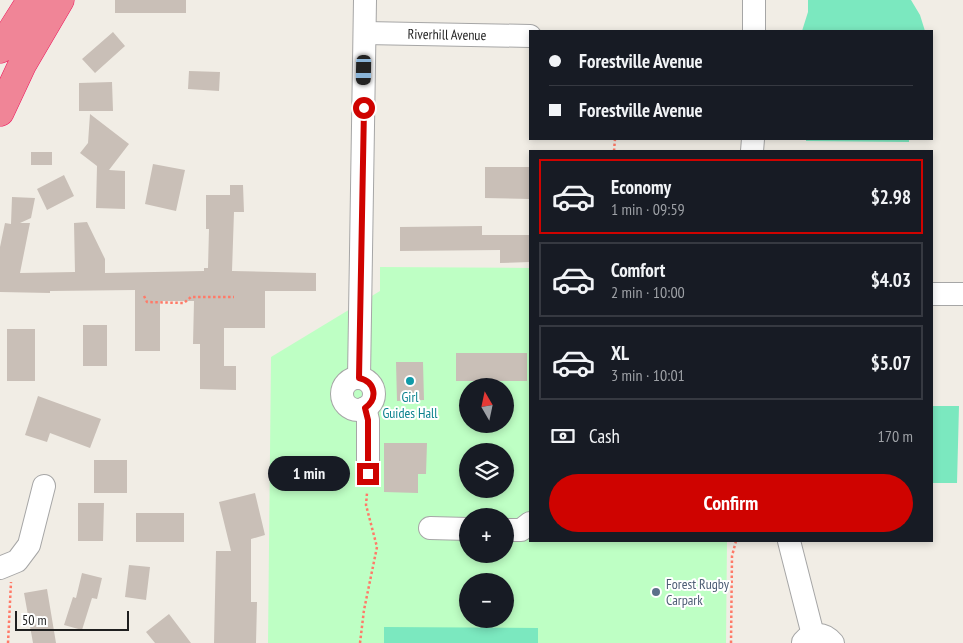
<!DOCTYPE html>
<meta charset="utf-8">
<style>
:root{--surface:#171b24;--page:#20242c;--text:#f1f3f6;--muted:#9ea1a6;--line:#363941;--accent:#cf0300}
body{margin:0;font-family:"PT Sans Narrow",sans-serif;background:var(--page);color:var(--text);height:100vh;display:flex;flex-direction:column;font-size:19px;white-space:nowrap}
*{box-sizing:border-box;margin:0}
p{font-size:16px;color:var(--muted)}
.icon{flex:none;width:28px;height:28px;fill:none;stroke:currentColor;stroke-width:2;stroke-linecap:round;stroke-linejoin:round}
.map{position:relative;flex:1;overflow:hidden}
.details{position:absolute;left:529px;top:150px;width:404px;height:392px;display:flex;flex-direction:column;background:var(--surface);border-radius:0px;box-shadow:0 2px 8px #0003}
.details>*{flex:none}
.top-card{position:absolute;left:529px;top:30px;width:404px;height:110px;border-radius:0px;box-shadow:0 2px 8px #0003;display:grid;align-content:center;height:110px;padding:0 20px;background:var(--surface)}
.needle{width:32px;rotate:351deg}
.controls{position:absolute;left:459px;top:378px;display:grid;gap:10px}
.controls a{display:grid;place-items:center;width:55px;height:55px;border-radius:50%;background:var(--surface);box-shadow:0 2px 8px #0003;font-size:25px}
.scale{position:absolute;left:15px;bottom:12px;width:114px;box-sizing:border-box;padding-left:5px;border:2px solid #1f1f1f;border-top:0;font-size:14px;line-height:18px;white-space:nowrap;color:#1f1f1f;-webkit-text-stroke:4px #fff;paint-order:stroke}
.end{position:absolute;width:22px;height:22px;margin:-11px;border:6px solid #cf0300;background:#fff;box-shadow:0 0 0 2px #fff}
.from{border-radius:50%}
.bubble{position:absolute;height:35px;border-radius:18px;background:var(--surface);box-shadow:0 2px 8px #0003;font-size:16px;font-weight:600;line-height:35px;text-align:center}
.car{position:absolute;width:15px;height:30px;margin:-15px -8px;border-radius:6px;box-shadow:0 0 4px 1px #0007;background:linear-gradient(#222 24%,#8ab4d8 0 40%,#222 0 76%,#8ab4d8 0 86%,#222 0)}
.top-card b{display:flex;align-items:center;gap:18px;height:48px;font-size:19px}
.top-card b+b{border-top:1px solid var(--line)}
.top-card i{width:12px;height:12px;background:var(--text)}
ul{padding:9px 0 0;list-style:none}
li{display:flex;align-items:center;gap:15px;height:75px;margin:0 10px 8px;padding:0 10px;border:2px solid var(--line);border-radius:0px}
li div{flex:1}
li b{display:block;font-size:19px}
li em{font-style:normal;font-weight:600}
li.on{border-color:var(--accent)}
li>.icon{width:45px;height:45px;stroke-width:1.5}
.pay{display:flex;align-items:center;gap:12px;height:55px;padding:0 20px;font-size:19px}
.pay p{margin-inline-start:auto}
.button{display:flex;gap:10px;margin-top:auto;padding:10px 20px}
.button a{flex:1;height:58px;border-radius:30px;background:var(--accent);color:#fff;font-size:20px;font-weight:600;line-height:58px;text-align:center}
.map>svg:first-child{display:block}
.park{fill:#beffc4;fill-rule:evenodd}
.pitch{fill:#7be8bf}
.building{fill:#c9bfb7}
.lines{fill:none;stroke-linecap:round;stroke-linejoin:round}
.minor-casing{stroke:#a6a6a6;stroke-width:24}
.highway-casing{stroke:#ed145b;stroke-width:29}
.path{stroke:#ff7a68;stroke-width:2.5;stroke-dasharray:2.5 2.5;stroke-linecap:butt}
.minor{stroke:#fff;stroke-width:22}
.highway{stroke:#f08597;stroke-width:28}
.route{stroke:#cf0300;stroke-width:6}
.culture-dot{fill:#0f9aa8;stroke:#fff;stroke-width:2}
.service-dot{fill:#5c6f8a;stroke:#fff;stroke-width:2}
.labels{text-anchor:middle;stroke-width:4;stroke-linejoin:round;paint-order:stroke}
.street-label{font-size:14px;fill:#1f1f1f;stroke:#fff}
.culture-label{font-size:14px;fill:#0d838f;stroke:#fff}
.service-label{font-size:14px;fill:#4e5e75;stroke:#fff;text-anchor:start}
</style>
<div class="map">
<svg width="963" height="643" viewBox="0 0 963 643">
<rect width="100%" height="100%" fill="#f1ede5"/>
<!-- park -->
<path class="park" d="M380 267 530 268V541H727L726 643H268L271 357 380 291ZM468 386H505V424H468ZM468 451H505V489H468ZM468 516H505V554H468ZM468 581H505V619H468Z"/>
<!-- pitch -->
<path class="pitch" d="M808 0H911L920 15 925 31H802L808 12Z
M806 139H909V142L806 141Z
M931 406H959L957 483H931Z
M384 627 538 628V643H384Z"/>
<!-- building -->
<path class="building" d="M115 0H186V13H115Z
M113 32 125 46 95 73 82 59Z
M189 71 220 72 219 91 188 89Z
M112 82 113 111H79V83Z
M90 114 129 144 109 170 125 171V209L96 208 97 166 80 153 88 143Z
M31 152H52V165H31Z
M153 164 185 170 176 211 145 204Z
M485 167H530V199L485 198Z
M64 175 74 196 47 210 37 189Z
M230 185H243L244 212H234L232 271 316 273V291H265V328H224V366H236V390L200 389V344H193L194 301H160V351H135V290L50 291V293L0 292V247L5 223 11 224 12 197 35 198 31 218 20 223H30L20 273 75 272 74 223 87 222 105 259V273L204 271V268H208L209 229H206V195H230Z
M482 226V235H530V262L500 263V250L400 251V227Z
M83 325H107V366H83Z
M7 329H35V381H7Z
M456 353H527V381H456Z
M396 362H423L424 400 397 401Z
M38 396 101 419 90 448 50 433 47 442 25 435Z
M384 443H427L426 474H418V493L384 492Z
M94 460H127V493H94Z
M255 493 265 535 251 539V602H257L256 643H214L216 551H231L219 502Z
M78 503H104L103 541H78Z
M136 513H184V542H136Z
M129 565 150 567 146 600 125 597Z
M82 573 102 578 97 599 92 598 82 630 64 625 73 597 76 598Z
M47 589 56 643H33L24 593Z
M169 614 191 643H155L146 632Z"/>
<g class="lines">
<defs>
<g id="minor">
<path d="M754 31V0"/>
<path id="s1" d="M365 33 530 36"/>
<path d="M752 151 753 139"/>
<path d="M931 294H963"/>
<path d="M359 378 365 0"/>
<circle cx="358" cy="394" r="16"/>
<path d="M365 408 368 420V474"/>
<path d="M430 528 468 529"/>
<path d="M505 530H521L530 523"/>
<path d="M789 541 813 635"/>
<path d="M0 568 17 561 29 545 44 486"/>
<path d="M803 642C812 632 824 632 833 643"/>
</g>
<path id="highway" d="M0 49 31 0
M0 112 22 65 60 0"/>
</defs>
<!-- minor casing -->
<use href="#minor" class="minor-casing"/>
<!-- highway casing -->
<use href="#highway" class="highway-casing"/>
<!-- path -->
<path class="path" d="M614 151 615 139
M144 296 147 302 184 303 191 297H234
M8 643 11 582
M360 643 364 610 377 547 366 505 367 493
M731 643 732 556 736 541"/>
<!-- minor -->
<use href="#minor" class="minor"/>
<!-- highway -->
<use href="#highway" class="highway"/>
</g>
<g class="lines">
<!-- route -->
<path class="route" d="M364 108 359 378C376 382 378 399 365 408L368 420V474"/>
</g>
<!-- markers -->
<circle class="culture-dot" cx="410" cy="381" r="5"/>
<circle class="service-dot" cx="656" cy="592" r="5"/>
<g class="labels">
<!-- street labels -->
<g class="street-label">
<text dy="5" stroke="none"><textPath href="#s1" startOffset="82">Riverhill Avenue</textPath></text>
</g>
<!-- culture labels -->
<g class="culture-label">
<text x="410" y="402">Girl<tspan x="410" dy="16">Guides Hall</tspan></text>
</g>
<!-- service labels -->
<g class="service-label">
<text x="666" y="589">Forest Rugby<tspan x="666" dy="16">Carpark</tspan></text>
</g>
</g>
</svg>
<div class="controls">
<a><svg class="needle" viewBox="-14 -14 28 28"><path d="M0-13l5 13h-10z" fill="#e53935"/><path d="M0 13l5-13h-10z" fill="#9ea1a6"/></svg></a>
<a><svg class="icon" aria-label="layers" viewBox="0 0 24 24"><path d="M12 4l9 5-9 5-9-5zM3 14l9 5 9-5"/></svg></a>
<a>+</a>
<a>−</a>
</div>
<div class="scale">50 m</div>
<i class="end from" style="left:364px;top:108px"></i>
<i class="end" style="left:368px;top:474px"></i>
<div class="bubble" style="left:268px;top:456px;width:82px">1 min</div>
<i class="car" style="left:364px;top:70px;rotate:181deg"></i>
<div class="top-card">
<b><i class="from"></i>Forestville Avenue</b>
<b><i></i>Forestville Avenue</b>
</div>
<section class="details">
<ul>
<li class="on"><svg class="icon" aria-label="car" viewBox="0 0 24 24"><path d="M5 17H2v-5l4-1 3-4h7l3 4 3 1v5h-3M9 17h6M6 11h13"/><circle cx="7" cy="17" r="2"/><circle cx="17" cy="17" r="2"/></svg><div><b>Economy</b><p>1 min · 09:59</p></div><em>$2.98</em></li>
<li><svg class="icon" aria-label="car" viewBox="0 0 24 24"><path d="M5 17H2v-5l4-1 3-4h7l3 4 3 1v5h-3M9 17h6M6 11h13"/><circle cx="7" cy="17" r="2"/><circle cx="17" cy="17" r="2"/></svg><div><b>Comfort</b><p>2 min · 10:00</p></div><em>$4.03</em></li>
<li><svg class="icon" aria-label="car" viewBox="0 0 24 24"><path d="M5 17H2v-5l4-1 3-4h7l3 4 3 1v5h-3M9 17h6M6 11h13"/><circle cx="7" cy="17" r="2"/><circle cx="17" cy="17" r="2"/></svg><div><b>XL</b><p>3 min · 10:01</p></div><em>$5.07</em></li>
</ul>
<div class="pay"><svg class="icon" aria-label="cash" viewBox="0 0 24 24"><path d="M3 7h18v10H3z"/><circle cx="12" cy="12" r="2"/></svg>Cash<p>170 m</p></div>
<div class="button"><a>Confirm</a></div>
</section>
</div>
